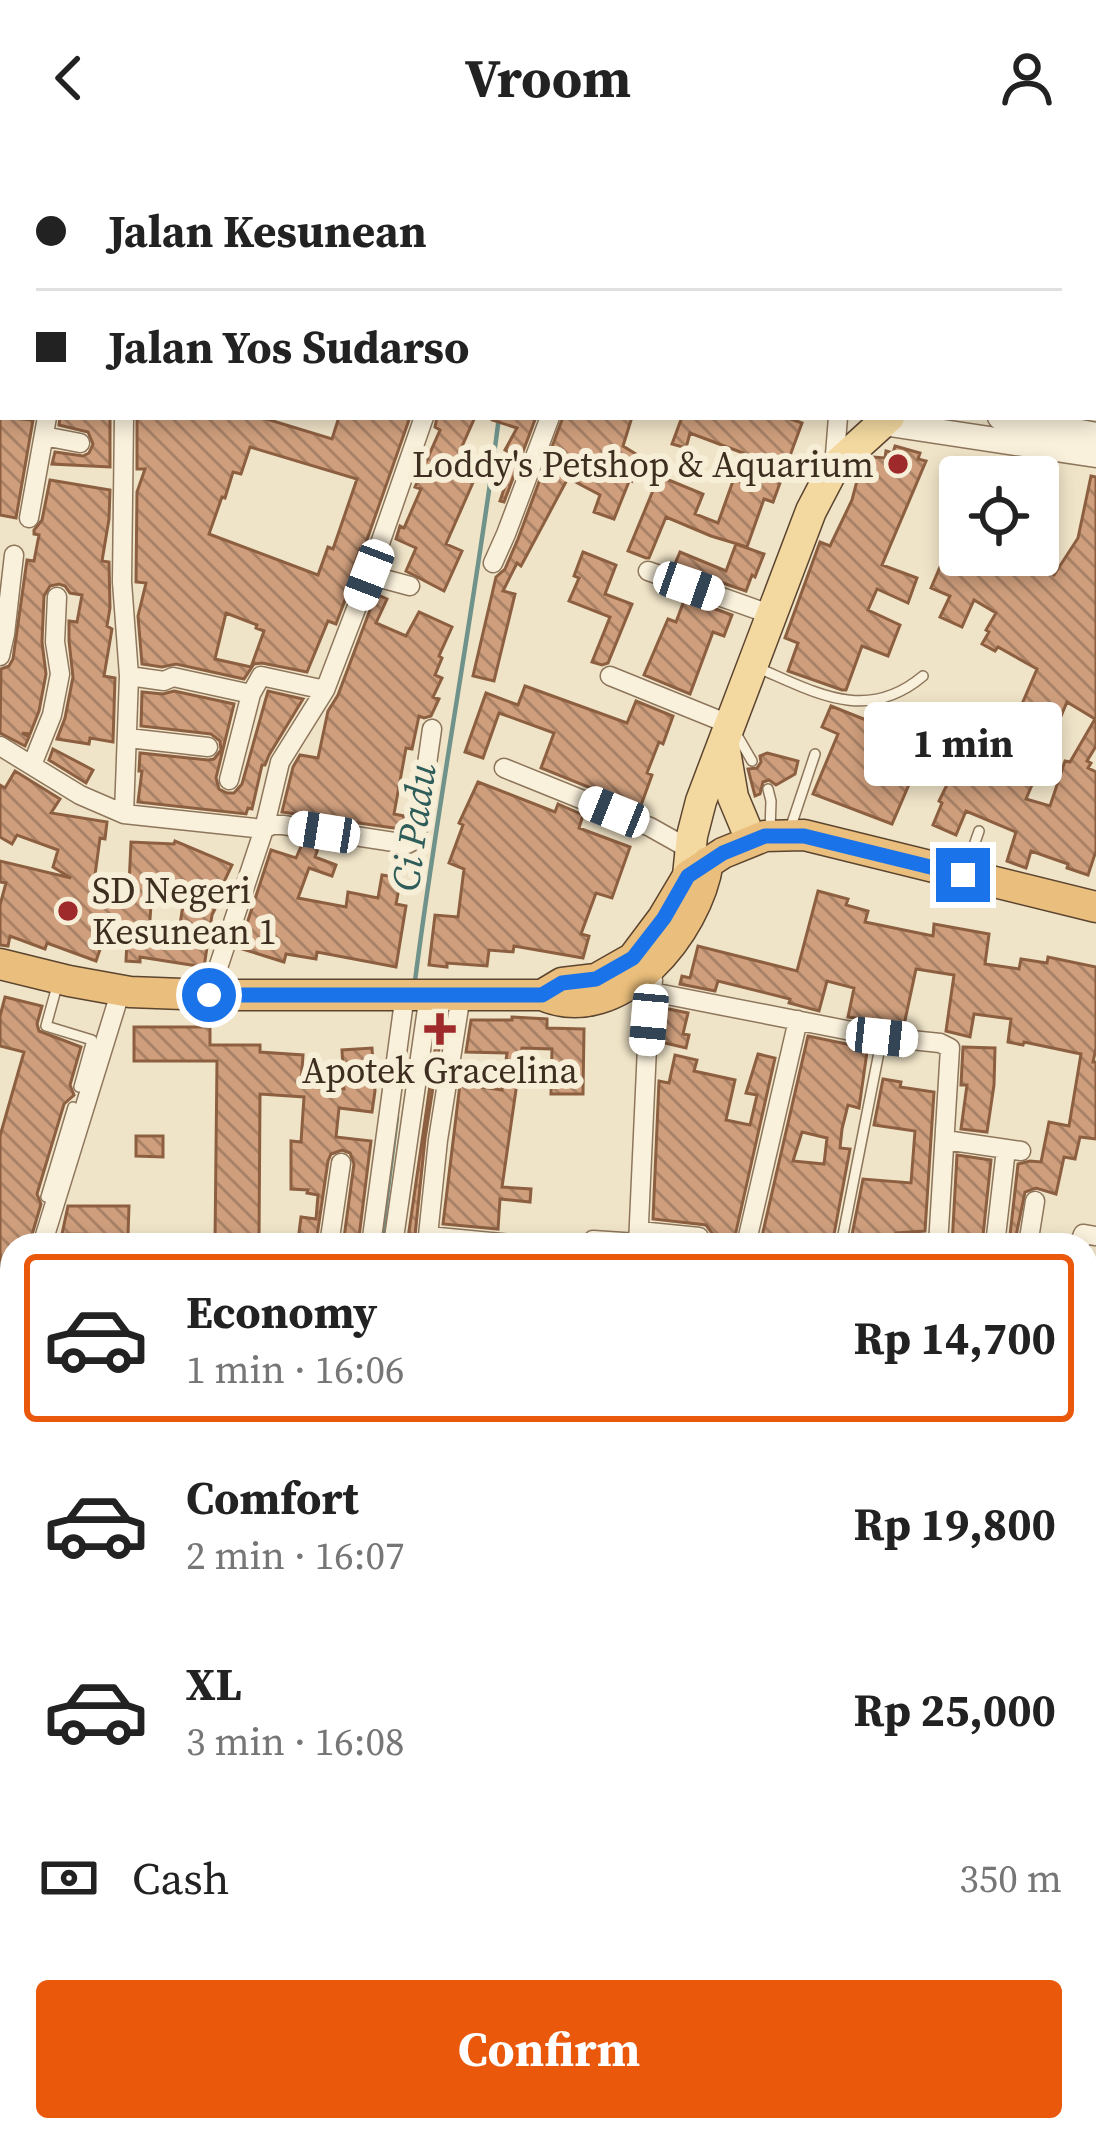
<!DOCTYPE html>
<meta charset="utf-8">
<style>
:root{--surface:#fff;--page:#f6f6f6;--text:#222;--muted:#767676;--line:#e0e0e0;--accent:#ea580c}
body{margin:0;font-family:"Source Serif 4",serif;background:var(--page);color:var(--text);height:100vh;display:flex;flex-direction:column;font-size:45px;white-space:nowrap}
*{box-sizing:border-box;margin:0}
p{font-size:39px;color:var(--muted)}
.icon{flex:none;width:66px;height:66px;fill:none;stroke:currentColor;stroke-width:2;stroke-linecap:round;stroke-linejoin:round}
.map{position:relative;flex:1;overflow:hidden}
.side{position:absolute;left:0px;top:1077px;width:1098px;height:909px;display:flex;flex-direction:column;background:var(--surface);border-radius:36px 36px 0 0;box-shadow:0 6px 18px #0003}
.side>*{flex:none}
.hud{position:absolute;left:0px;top:0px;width:1098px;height:264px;box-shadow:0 6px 18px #0003;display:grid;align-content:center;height:264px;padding:0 36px;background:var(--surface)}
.fabs{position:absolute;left:939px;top:300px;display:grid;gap:24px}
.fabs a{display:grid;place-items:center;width:120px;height:120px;border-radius:12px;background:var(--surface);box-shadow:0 6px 18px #0003;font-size:60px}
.end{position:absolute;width:54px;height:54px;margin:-27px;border:15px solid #1a73e8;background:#fff;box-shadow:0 0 0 6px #fff}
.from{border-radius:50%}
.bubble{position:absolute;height:84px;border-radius:12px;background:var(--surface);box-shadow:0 6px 18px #0003;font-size:39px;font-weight:700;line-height:84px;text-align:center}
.car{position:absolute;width:36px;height:72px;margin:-36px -18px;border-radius:15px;box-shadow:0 0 9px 3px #0007;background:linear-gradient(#fff 24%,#345 0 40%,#fff 0 76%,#345 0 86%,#fff 0)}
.hud b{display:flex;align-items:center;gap:42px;height:114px;font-size:45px}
.hud b+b{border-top:3px solid var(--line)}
.hud i{width:30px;height:30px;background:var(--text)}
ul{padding:21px 0 0;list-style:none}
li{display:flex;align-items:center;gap:36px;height:168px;margin:0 24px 18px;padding:0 12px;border:6px solid transparent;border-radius:12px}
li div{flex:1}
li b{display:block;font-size:45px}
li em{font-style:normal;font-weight:700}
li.selected{border-color:var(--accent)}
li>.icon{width:108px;height:108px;stroke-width:1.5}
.pay{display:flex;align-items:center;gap:30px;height:132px;padding:0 36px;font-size:45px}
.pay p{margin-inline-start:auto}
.primary-button{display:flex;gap:24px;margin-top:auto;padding:24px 36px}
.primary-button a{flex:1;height:138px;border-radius:12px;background:var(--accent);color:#fff;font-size:48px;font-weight:700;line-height:138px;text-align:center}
header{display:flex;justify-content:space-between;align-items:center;height:156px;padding:0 36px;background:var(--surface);font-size:54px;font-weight:700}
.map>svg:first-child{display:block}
.water{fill:#a9c4bc;stroke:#6f938a;stroke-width:3}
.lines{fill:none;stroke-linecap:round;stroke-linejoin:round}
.stream{stroke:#6f938a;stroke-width:4.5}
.building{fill:url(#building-back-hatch);stroke:#8d5f41;stroke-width:3;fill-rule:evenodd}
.service-casing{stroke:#8d765c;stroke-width:12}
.minor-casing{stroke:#8d765c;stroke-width:21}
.tertiary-casing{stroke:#8d765c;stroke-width:27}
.primary-casing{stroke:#5b4430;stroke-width:33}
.trunk-casing{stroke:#5b4430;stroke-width:33}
.path{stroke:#8d765c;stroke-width:3;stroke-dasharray:9 6;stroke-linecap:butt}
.service{stroke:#faf1dc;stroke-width:9}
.minor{stroke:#faf1dc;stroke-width:18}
.tertiary{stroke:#faf1dc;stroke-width:24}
.primary{stroke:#f3d9a0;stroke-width:30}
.trunk{stroke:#eabe7c;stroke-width:30}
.route{stroke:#1a73e8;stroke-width:15}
.poi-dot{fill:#9e2a2b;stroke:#f7eed8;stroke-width:4.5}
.labels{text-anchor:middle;stroke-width:12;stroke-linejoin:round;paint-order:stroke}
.poi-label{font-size:36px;fill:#3d2e20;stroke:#f7eed8;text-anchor:end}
.water-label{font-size:39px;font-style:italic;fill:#2f5d5a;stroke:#f7eed8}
</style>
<header><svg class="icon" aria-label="back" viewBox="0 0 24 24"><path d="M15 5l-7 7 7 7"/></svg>Vroom<svg class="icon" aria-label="person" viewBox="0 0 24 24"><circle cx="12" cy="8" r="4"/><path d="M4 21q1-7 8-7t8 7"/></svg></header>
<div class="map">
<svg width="1096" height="1985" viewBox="0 0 1096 1985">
<defs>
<pattern id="building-back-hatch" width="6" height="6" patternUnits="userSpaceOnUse" patternTransform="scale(3)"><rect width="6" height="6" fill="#cf9f7d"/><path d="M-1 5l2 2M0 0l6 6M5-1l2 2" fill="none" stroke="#a98266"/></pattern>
</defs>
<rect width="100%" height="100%" fill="#f0e4c8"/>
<!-- water -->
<path class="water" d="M5 1750H12V1974H598L597 1985H0V1785L4 1780Z
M1086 1805 1096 1809V1985H603L604 1974H1086Z"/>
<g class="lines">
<!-- stream -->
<path class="stream" d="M561 3 562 0
M415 825C439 636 475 450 499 261
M381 1089 397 961"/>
</g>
<!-- building -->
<path class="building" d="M0 261 33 264 16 362 0 359Z
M60 261H110V311L52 308 55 296 83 300 89 297 93 288 88 276 59 269Z
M137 261H260L332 283 339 261H410L363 395 360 393 351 418 354 420 336 468 328 465 307 516 262 507 254 508 244 523 176 508 162 511 142 508 138 460 146 427 136 426 137 336 145 313H137ZM250 291 357 323 333 393 328 391 318 419 209 378 222 341 225 342 233 316 241 318ZM226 457 257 469 256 472 264 475 251 511 215 503Z
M437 261H475L460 295 479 303 471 320 475 322 446 388 462 395 444 435 406 415 416 392 396 383 400 370 404 372 421 333 415 331 440 274 435 271Z
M492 261H536L504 346 500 345 509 318 518 301 505 294 517 272 492 264Z
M563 261H632L623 290 644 303 632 325 630 323 614 363 594 356 600 339 568 322 521 410 517 407 503 435 515 438 494 525 473 520 496 421 505 413 518 383Z
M682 261H785L802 267 773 346 764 343 747 391 711 380 666 361 649 402H646L628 395 659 320 703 338 695 358 718 367 743 297 690 277 686 292 672 288Z
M895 290 920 297 918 303 926 305 882 409 917 422 908 447 877 433 868 454 900 469 888 500 862 490 846 534H842L788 515 798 487 785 482 820 386 830 390 852 344 858 321 868 323 874 301 885 302 886 295 893 297Z
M1091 320 1096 321V590L1087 605 1091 607 1088 612 1096 616V695L1088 719 1067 712 1068 708 1031 695 1026 712 1007 705 1016 676 966 655 956 679 933 669 942 647 939 645 967 588 999 602 1037 513 998 491 995 495 982 488 989 476 986 474 996 457 974 444 962 471 940 461 950 440 931 432 943 404 961 412 967 399H1020L1054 419 1078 382ZM1067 546 1095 563 1070 606 1065 605 1050 650 1026 643Z
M50 324 110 334 109 363 102 405 109 406 110 452 107 470 112 473 104 520 115 522 113 586 90 582 89 588 57 583 65 562 73 521 69 485V465L77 466 82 439 70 437 65 430 59 428 50 430 44 440 42 486 46 518 39 555 30 578 22 577 29 581 25 590 0 577 1 513 9 510 13 503 27 404 34 405 39 379 34 378V374L42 364Z
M1038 335 1057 340 1048 374 1038 371Z
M736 388 764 398 755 421 752 419 746 435 674 410 680 396 726 415Z
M583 396 616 409 605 438 632 448 608 507 602 509 592 506 610 461 569 445 579 422 574 420Z
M376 438 387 443 376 467 406 480 419 456 452 471 439 500 442 502 435 519 442 522 433 541 439 543 431 560 424 562 419 560 412 593 406 592 394 658 404 660 401 673 282 656 293 611 300 599 318 602 328 555 338 539Z
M685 442 732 459 724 480 713 476 690 538 644 519 668 463 676 466Z
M525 530 627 567 636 545 673 560 663 588 659 586 647 617 652 619 640 652 541 612 554 577 499 557 483 602 465 596 486 537 518 549Z
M174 535 234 548 216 622 219 633 227 637H234L242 628 268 535 303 543 269 599 265 609H262L252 653 248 652 246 658 138 646 142 615H139L140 597 208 604 214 603 221 594 220 585 211 578 141 570 142 536 163 538Z
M831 550 901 578 905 569 925 577 908 617 913 619 892 668 813 638 838 578 822 571Z
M53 593 93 614 86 627 49 604Z
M767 597 798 605 795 618 776 629 769 624 763 626 760 638 755 640 748 613 757 612 761 606 760 600Z
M15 615 60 643 51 657 107 666 105 683 100 682 95 719 129 729 131 686 174 688 175 685 232 709 222 730 225 732 212 759 204 811 140 801V806L126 805 127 785 104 782 96 805 47 787 45 793 10 780 8 790 0 789V749L6 727 0 726V705L71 722 53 711 58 694 17 679 12 688 0 681V629L5 632ZM152 734 171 735 184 742 178 782 149 778Z
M478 626 555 656 558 648 583 659 579 672 630 691 612 742 596 737 581 778 589 780 583 802 514 790 513 796 489 794 487 810 447 807V811L429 809 435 759 458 761 464 713 449 707 463 669 459 667Z
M303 686 319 690 315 701 336 709 332 720 309 712 298 742 346 751 348 736 378 742 382 719 401 722 396 748 406 750 396 811 317 796 316 803 286 798 284 806 239 792 271 694 296 702Z
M818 735 848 743 846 749 868 755 865 766 933 780 934 768 989 778 985 808 1019 813 1021 803 1047 807 1048 801 1096 811V892L1093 906H1096V983L1080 981 1075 1003 1064 1001 1056 1038 1036 1032 1025 1036 1016 1080 1010 1079 1018 1008 1030 1005 1041 1006 1049 966 1069 970 1081 898 1024 886 1023 889 1008 886 1011 863 974 858 970 881 946 875 954 819 916 813 904 869 848 861 854 832 827 825 819 855 789 847 790 843 718 825 715 835 680 828 682 820 690 822 698 790 797 815Z
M5 841 42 850 37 868 39 875 81 891 70 929 74 939 64 948 37 1038 41 1048 29 1089H12V1138L0 1136V980L24 896 0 890V860Z
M664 852 688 857 683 878 689 879 686 892 661 886Z
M512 861 547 863V872L584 873 583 938H551L552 893 522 892 502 1031 531 1033 530 1046 500 1043 498 1073 443 1068 460 928 502 934 507 897 466 896 471 864H512Z
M439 867H443L425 983 414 1089H407Z
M134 871H210V889H260V896L303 899 301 928 344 933 342 894 372 892 375 935 372 956 339 952 336 981 371 985 358 1089H343L354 1008 350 997 342 994 331 998 328 1005 316 1087 298 1085 301 1061 316 1063 318 1039 307 1037 308 1034 291 1033V985L301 986 304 941 260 938 259 1087H215L217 905H134Z
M808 880 866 892 867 896 859 952 848 949 842 973 840 992 850 993 832 1089 786 1085V1089H760ZM802 976 827 982 824 1008 793 1005Z
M963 891 995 892 994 929 987 976 961 973 967 929H961Z
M758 898 775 902 733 1089H710L712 1077 706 1069 653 1063 659 925 669 927 675 899 697 904 694 915 735 924 726 964 750 969 757 939 746 937Z
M883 923 901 926 900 931 934 936 925 1075 896 1077 889 1089H850L863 1023 911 1027 915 975 874 969Z
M136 980H163V1001L136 1000Z
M957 999 991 1004 982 1089H952Z
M68 1050H129L128 1079 62 1078Z
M12 1214V1400L5 1430 0 1429V1221L9 1218Z"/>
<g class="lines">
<defs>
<path id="service" d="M756 511C815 536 866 568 923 520
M734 574 752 605
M768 633 771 645 770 675
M790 673 815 598
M965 715 979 675
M57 830 46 870 92 884 79 931
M46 1041 73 951
M841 1089 882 881"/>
<path id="minor" d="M175 3 176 0
M616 3 617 0
M920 3 922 0
M44 280 80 287
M834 311 838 261
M29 362 47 261
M493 407 506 378 550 261
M648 415 772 459
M369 419 410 430
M0 500 5 478 14 399
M129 520 164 525 173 521 251 538
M610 520 731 569
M128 582 208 591
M0 590 80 639 124 658 264 673 272 669H283L407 688 415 684 417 678 432 573
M32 609 52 559 60 518 55 486 57 441
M504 612 650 671 691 694
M229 624 251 538 261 520 325 534
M124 658 129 520 122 426 124 261
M652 836 882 881 940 887 950 892 938 1089
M209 839 264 673 280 606 325 534 369 419 424 261
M945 984 1021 995
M639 1075 699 1081
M428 1080 524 1089
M42 1089 121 834
M329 1089 341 1007
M371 1089 405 838
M393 1089 429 839
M427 1089 438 984 461 839
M589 1089 593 1084 638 1087
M638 1089 647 891 653 824
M746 1089 798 864
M902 1089 938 1088
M995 1089 1006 993
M1028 1089 1035 1045
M1079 1089 1083 1078 1096 1080
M0 1208 6 1186
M1086 1227 1096 1230
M1086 1399 1096 1358
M0 1508 12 1461
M1086 1721 1096 1678
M1086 1757 1096 1758"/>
<path id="tertiary" d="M0 208H3
M1000 261 1096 279
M883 267 1096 299"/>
<path id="primary" d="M1095 94 1096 93
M724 589 733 641 751 684
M688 720 692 680 701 645 811 355 834 311 889 261"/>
<path id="trunk" d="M0 808 69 825 130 836 209 839H542C619 873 698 776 708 706
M542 839 562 827 596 823 633 802 663 762 688 720 723 697 765 680 804 679 1096 751"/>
</defs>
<!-- service casing -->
<use href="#service" class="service-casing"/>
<!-- minor casing -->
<use href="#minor" class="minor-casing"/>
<!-- tertiary casing -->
<use href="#tertiary" class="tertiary-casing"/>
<!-- primary casing -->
<use href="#primary" class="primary-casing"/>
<!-- trunk casing -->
<use href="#trunk" class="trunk-casing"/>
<!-- path -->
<path class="path" d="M39 3 40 1
M0 74 3 75"/>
<!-- service -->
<use href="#service" class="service"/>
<!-- minor -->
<use href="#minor" class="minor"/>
<!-- tertiary -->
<use href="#tertiary" class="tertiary"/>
<!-- primary -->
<use href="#primary" class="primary"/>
<!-- trunk -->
<use href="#trunk" class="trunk"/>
</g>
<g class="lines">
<!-- route -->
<path class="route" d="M209 839H542L562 827 596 823 633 802 664 762 688 720 723 697 765 680H804L963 719"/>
</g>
<!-- markers -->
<g class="poi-dot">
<circle cx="898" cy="308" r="12"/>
<circle cx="68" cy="755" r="12"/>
<path d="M434 855h12v12h12v12h-12v12h-12v-12h-12v-12h12z"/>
</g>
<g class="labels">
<!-- poi labels -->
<g class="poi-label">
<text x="874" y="321">Loddy's Petshop &amp; Aquarium</text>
<text x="92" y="747" text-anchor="start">SD Negeri<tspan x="92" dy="41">Kesunean 1</tspan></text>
<text x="440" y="927" text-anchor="middle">Apotek Gracelina</text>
</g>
<!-- water labels -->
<g class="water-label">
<text transform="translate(413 671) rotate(-82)" y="14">Ci Padu</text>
</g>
</g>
</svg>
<div class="fabs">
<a><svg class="icon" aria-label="locate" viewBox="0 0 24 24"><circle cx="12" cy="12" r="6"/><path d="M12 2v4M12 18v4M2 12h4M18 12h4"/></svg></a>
</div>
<i class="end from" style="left:209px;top:839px"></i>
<i class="end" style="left:963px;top:719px"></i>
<div class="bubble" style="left:864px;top:546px;width:198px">1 min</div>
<i class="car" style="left:369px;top:419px;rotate:201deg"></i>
<i class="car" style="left:689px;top:430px;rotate:109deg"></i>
<i class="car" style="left:614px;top:656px;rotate:292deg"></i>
<i class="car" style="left:324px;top:676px;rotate:279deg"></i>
<i class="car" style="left:649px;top:864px;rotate:185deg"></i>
<i class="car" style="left:882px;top:881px;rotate:96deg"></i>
<div class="hud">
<b><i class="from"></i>Jalan Kesunean</b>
<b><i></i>Jalan Yos Sudarso</b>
</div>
<section class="side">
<ul>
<li class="selected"><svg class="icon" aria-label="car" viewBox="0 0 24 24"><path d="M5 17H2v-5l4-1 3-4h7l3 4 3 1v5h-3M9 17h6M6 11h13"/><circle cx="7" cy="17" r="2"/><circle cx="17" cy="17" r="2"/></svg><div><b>Economy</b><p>1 min · 16:06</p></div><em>Rp 14,700</em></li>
<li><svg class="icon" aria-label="car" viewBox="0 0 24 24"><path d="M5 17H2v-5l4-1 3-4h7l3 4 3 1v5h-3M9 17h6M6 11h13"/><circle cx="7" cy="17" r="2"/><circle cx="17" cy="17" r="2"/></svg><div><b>Comfort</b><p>2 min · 16:07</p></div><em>Rp 19,800</em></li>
<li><svg class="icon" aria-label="car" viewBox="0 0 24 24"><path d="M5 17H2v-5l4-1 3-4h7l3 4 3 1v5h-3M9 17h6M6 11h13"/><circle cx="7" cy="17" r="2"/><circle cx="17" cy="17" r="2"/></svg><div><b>XL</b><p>3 min · 16:08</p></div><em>Rp 25,000</em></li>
</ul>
<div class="pay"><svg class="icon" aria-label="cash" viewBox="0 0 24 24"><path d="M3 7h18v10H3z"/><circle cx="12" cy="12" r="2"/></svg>Cash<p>350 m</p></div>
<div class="primary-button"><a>Confirm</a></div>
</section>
</div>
